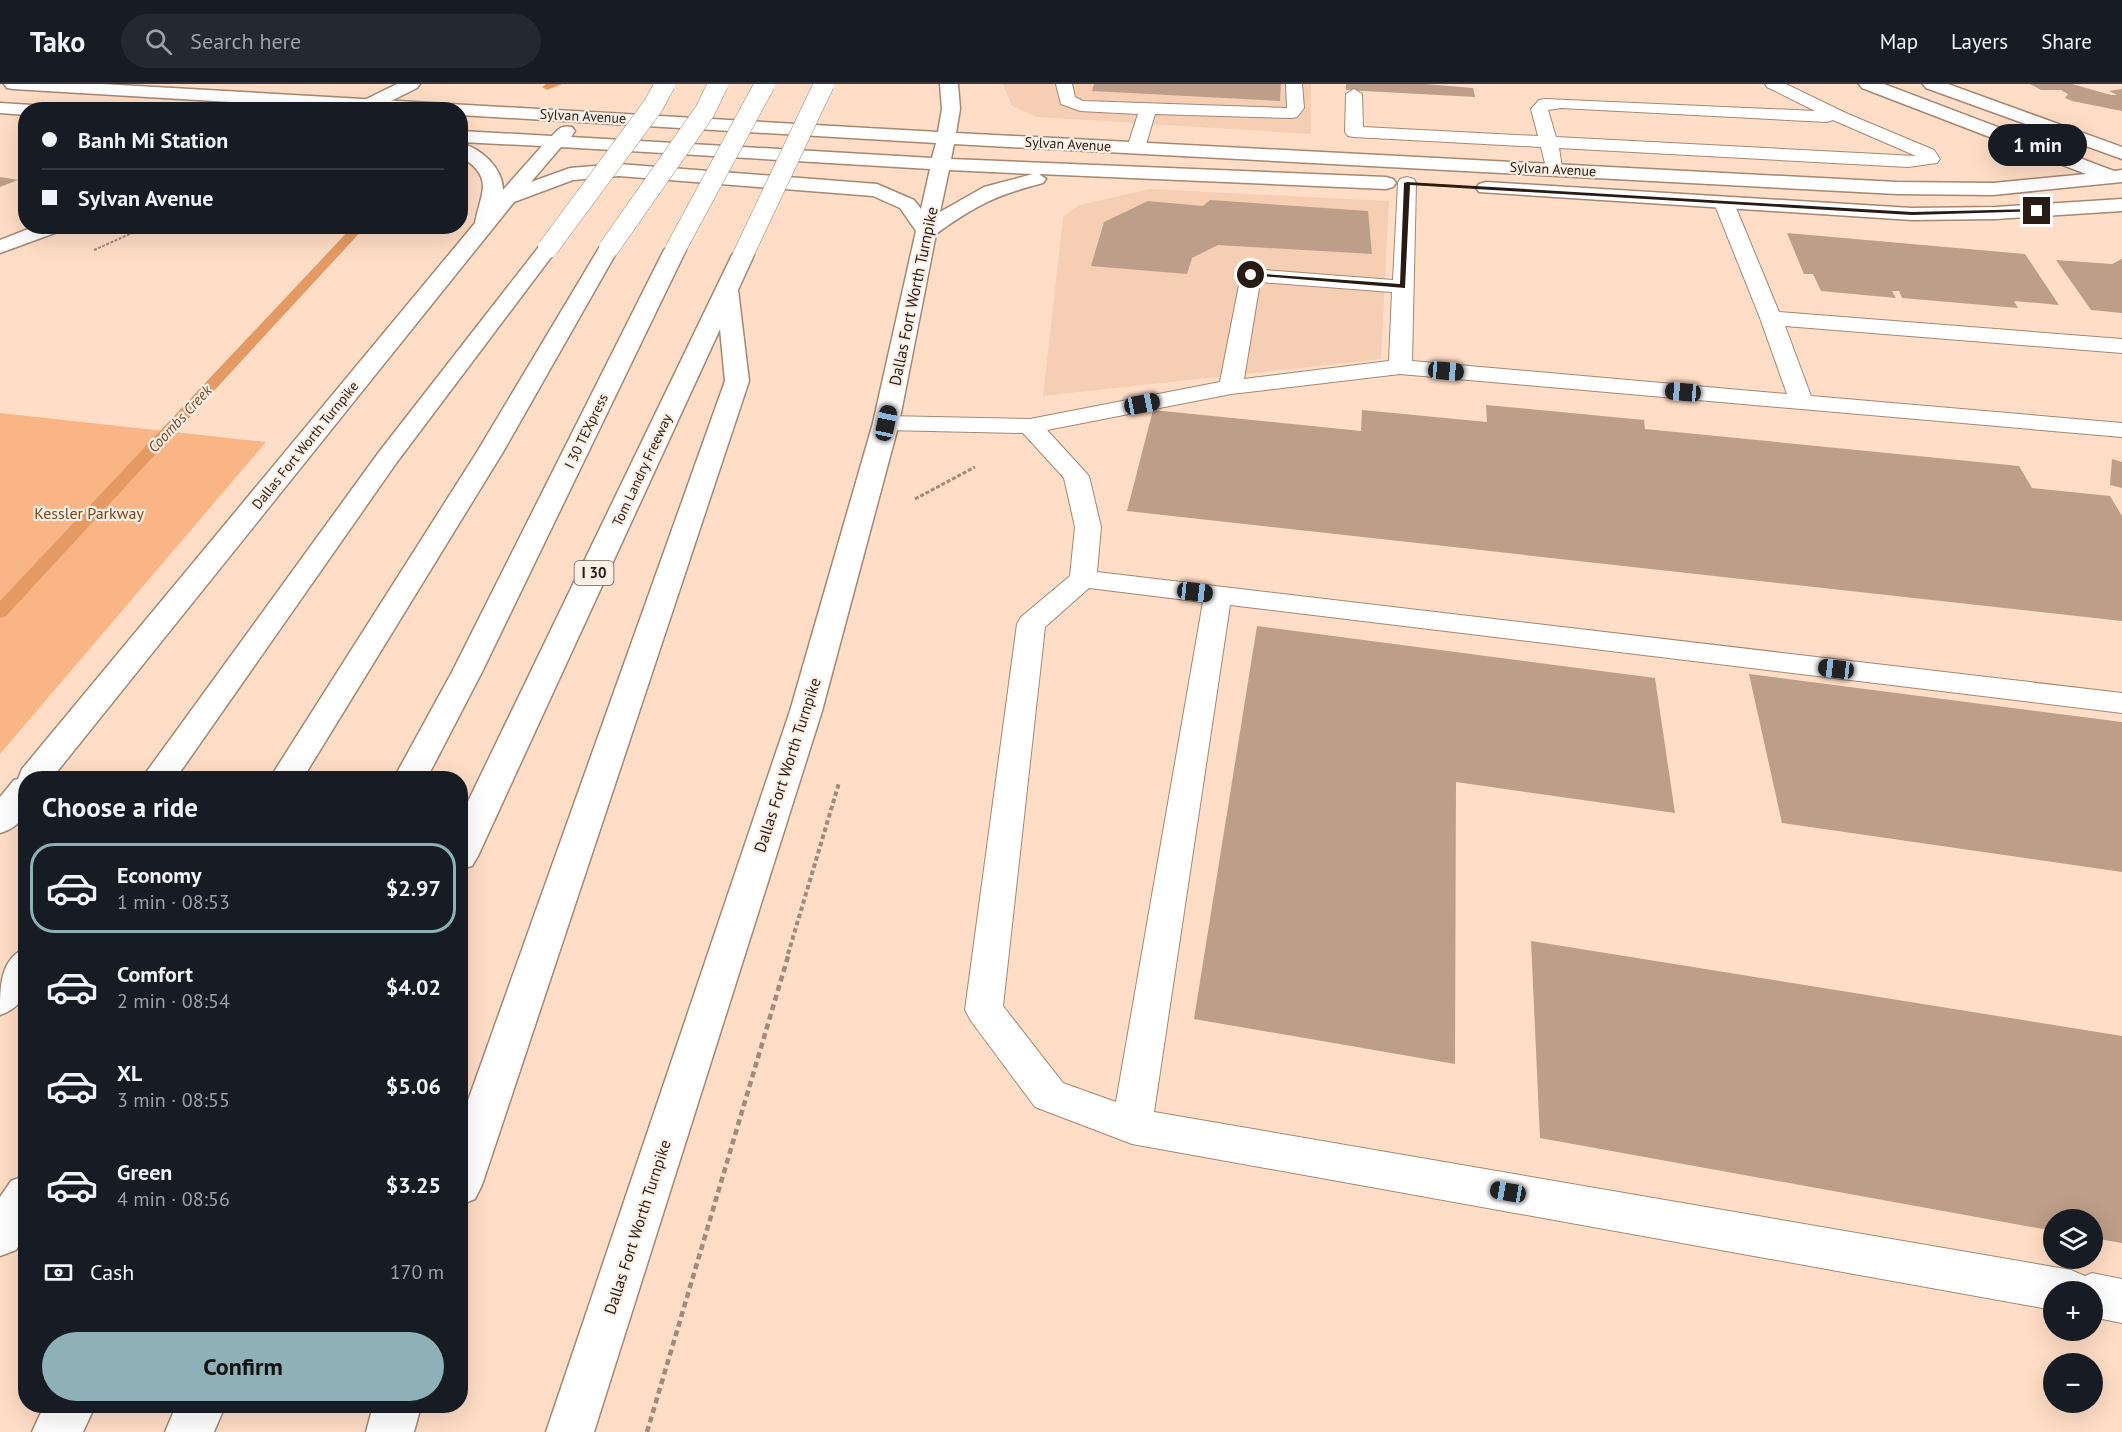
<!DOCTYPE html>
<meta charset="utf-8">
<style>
:root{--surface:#171b24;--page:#242831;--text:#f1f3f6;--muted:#9ea1a6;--line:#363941;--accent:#8db1b7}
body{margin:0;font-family:"PT Sans",sans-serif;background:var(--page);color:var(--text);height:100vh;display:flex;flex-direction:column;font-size:22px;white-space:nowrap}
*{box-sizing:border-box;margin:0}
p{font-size:20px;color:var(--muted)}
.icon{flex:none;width:33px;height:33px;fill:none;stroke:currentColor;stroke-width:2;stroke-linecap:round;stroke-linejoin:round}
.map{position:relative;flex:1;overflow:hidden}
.side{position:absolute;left:18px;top:687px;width:450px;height:642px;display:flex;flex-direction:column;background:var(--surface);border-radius:24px;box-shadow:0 6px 24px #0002}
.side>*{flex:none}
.guide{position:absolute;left:18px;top:18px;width:450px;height:132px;border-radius:24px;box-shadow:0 6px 24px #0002;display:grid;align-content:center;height:132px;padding:0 24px;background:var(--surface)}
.fabs{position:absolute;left:2043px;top:1125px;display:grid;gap:12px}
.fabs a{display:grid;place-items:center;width:60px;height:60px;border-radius:50%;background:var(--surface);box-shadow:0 6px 24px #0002;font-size:30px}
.end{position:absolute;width:27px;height:27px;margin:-14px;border:8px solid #271b13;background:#fff;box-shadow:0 0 0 3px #fff}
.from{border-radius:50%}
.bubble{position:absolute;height:42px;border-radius:21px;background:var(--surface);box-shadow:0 6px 24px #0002;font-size:20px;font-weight:600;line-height:42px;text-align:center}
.car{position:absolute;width:18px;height:36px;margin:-18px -9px;border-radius:8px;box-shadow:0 0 4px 2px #0007;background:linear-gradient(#222 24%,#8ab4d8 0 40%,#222 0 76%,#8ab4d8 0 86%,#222 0)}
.guide b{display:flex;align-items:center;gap:21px;height:57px;font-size:22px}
.guide b+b{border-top:2px solid var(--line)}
.guide i{width:15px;height:15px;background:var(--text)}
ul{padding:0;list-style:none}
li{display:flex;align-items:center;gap:18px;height:90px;margin:0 12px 9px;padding:0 12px;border:3px solid transparent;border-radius:24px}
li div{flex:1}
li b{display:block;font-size:22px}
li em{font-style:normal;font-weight:600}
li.on{border-color:var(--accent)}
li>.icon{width:54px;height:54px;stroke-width:1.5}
h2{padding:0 24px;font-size:27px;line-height:72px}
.pay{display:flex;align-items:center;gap:15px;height:66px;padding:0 24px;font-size:22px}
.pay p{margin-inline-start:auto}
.cta{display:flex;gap:12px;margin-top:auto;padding:12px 24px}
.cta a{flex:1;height:69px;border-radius:36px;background:var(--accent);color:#111;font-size:24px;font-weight:600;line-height:69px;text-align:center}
header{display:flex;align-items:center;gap:36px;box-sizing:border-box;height:84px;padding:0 30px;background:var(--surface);border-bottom:2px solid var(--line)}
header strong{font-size:28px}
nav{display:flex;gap:33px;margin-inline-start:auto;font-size:21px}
.search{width:420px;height:54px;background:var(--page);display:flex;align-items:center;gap:15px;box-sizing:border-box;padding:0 21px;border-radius:33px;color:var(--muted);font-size:22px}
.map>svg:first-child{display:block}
.built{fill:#f6ceb4}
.green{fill:#f9b585}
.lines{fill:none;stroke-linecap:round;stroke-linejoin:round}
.stream{fill:#e59a64;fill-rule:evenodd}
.building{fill:#bd9e88}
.service-casing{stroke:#a58772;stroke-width:2}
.tertiary-casing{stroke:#a58772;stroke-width:3}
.secondary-casing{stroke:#a58772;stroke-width:3}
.motorway-casing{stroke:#a58772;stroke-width:3}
.path-far3{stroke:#a28979;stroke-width:2;stroke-dasharray:3 1.5;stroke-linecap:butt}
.path-far2{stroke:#a28979;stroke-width:3;stroke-dasharray:4 2;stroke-linecap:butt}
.path-far1{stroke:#a28979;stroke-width:4;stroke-dasharray:4.5 3;stroke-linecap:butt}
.path{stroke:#a28979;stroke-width:4.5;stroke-dasharray:6 4;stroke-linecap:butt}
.service{fill:#fff;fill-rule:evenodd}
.tertiary{fill:#fff;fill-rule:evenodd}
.secondary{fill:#fff;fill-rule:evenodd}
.motorway{fill:#fff;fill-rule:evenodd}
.motorway-bridge-casing{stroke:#a58772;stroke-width:21;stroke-linecap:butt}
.motorway-bridge{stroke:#fff;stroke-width:20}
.route{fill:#271b13}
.labels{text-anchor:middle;stroke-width:4.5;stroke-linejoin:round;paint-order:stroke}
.far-street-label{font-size:14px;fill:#271b13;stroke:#fcefe5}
.far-water-label{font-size:15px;font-style:italic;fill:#78461f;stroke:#fcefe5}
.shield{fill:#fcefe5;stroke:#675b52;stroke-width:1.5}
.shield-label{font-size:15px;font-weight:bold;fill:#271b13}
.street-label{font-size:16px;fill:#271b13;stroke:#fcefe5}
.park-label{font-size:16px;fill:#78461f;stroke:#fcefe5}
</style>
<header>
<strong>Tako</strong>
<div class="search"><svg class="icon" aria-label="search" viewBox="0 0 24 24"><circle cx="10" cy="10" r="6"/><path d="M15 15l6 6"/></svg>Search here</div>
<nav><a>Map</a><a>Layers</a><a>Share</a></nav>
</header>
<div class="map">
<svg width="2122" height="1348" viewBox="0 0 2122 1348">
<rect width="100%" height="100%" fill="#ffddc6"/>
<!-- built -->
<path class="built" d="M1003 0H1311V50L1037 33 1012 22Z
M1150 105 1389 117 1381 275 1043 312 1063 133 1079 121Z"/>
<!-- green -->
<path class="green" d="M0 329 266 358 0 670Z"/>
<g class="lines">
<!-- stream -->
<path class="stream" d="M562 0 547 6 542 3 546 0Z
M353 142H366L6 532 0 534V517Z"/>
</g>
<!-- building -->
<path class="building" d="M1094 0H1281L1280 17 1092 7Z
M1346 0H1425L1473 4 1475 13 1346 6Z
M2030 0H2072L2111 11H2117L2109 7 2122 5V27L2072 17 2065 14 2068 10 2061 6H2041Z
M0 93 18 96 0 103Z
M1210 116 1368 127 1372 170 1218 161 1192 174 1187 190 1091 182 1104 138 1148 117 1203 122Z
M1787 149 2025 170 2059 221 2014 217 2018 224 1902 214 1899 207H1892L1896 214 1821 207 1813 190H1804Z
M2122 175V229L2091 226 2056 176 2112 180Z
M1486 321 1644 336 1645 345 2019 382 2032 404 2110 412 2122 432V537L1127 427 1153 326 1361 347 1362 326 1487 338Z
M2112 375 2122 378V404L2110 401Z
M1257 542 1655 594 1675 729 1456 698 1455 980 1194 935Z
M1749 590 2122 638V788L1782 739Z
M1531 857 2122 952V1159L2092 1154V1136H2054V1147L1540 1054Z"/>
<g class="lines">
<defs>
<path id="service" d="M1056 0H1072L1075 13 1083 17 1287 24 1286 0H1302L1304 24 1297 33 1291 34 1155 30 1145 64 1142 68H1130L1127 64 1138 30 1080 27 1061 20Z
M1765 0H1786L1848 30 1934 66 1940 75 1937 79 1908 83 1559 64 1562 84 1559 88H1547L1541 63 1354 53 1348 52 1345 48 1346 10 1354 5 1362 10 1363 43 1538 52 1531 25 1539 16 1545 15 1815 27 1767 3ZM1561 24 1827 38 1833 36 1916 72 1556 53 1548 26Z
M1407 93 1414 95 1416 99 1412 277 1787 310 1760 234 1714 119 1717 115H1731L1734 119 1779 228 2122 255V269L1785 242 1811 312 2122 339V353L1400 290 1231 310 1047 346 1089 392 1101 443 1097 488 2122 609V629L1230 521 1154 1028 2071 1186 2085 1192 2092 1189 2122 1195V1239L2092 1233V1208H2054V1226L1132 1060 1035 1023 971 937 965 926 1017 540 1021 533 1070 492 1075 443 1064 394 1023 349 886 346 878 344 874 339 878 334 886 332 1030 335 1220 298 1241 191 1244 187 1251 185 1393 196 1398 99 1400 95ZM1260 198 1392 208 1389 277 1244 295ZM1089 504 1203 518 1116 1018 1063 999 1003 922 1045 543Z"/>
<path id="tertiary" d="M397 0H420L417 4 373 26H349L352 22Z
M36 142H66L63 146 0 169V156Z"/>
<path id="secondary" d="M4 0H102L938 48 942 25 940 0H958L960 25 956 49 1897 98 1993 99 2086 90 1862 4 1859 0H1884L2114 87 2122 86V98L1993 111 1897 110 954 60 951 75 1386 93 1393 95 1396 99 1393 103 1386 105 1039 90 1046 95 1043 99C996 111 975 122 936 150L899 339 822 627 594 1348H546L790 627 873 339 916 147 900 124 873 112 619 92 573 96 514 118 52 694H26C26 721 30 740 0 749V713L14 696 18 695 22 685 475 139C481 107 495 94 460 72V59C481 64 503 84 503 106L542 62 460 58V47L552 52C559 44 562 41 572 43L575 47 571 53 932 74 936 59 460 31V26H362L13 5 7 4ZM561 63 930 85 921 125 914 116 877 100 619 80 570 84 531 98ZM949 86 1033 90 984 103 940 128Z
M1923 0H1948L2122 63V75L1926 4Z
M0 19 32 21 41 26H26V31L0 29Z
M1486 98 1912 124 1996 123 2122 115V127L1996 135 1912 136 1479 108 1476 104 1479 100Z"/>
<path id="motorway" d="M548 158 555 160 558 164 397 378 176 694H142L379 368 541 160Z
M609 158 616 160 619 164 503 368 303 694H270L477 368 599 164 602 160Z
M675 160 682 162 686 166 482 588 427 694H394L452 588 664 166 668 162Z
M743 165 750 167 754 171 738 206 749 297 482 1101 475 1115 460 1121V1039L725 297 720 245 478 772 472 782 460 785V734L732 171 736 167Z
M26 864C26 894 34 919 0 931 0 902 0 875 26 864Z
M26 1091V1150L16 1166 0 1172V1113L11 1097Z
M44 1322H95L83 1348H32Z
M176 1322H225L214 1348H165Z
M373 1322H421L414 1348H366Z"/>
</defs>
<!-- service casing -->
<use href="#service" class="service-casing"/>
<!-- tertiary casing -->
<use href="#tertiary" class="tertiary-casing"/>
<!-- secondary casing -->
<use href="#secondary" class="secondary-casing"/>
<!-- motorway casing -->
<use href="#motorway" class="motorway-casing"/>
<!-- path-far3 -->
<path class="path-far3" d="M94 166 148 142"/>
<!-- path-far2 -->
<path class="path-far2" d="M915 415 975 383"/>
<!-- path-far1 -->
<path class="path-far1" d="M788 870 839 699"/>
<!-- path -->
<path class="path" d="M647 1348 789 869"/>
<!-- service -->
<use href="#service" class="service"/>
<!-- tertiary -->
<use href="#tertiary" class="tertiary"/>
<!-- secondary -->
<use href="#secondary" class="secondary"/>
<!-- motorway -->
<use href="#motorway" class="motorway"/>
<defs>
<path id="motorway-bridge" d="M548 164 653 22 665 0
M609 164 705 27 718 0
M675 166 765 0
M743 171 824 0"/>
</defs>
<!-- motorway-bridge casing -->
<use href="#motorway-bridge" class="motorway-bridge-casing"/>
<!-- motorway-bridge -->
<use href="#motorway-bridge" class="motorway-bridge"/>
</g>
<!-- route -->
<path class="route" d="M1407 98 1912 128 2037 125 2040 127 1912 131 1410 101 1405 204 1248 191 1251 189 1400 200 1404 99Z"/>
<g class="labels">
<!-- far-street labels -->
<g class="far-street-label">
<text transform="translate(583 32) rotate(3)" y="5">Sylvan Avenue</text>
<text transform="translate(1068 60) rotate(3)" y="5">Sylvan Avenue</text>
<text transform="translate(1553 85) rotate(3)" y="5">Sylvan Avenue</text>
<text transform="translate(586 347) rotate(-64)" y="5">I 30 TEXpress</text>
<text transform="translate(305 361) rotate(-51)" y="5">Dallas Fort Worth Turnpike</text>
<text transform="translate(642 386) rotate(-65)" y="5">Tom Landry Freeway</text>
</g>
<!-- far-water labels -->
<g class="far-water-label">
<text transform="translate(180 335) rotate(-47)" y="5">Coombs Creek</text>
</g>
<!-- shield labels -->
<rect class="shield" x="574.5" y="477" width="39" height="24" rx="4.5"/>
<g class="shield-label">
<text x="594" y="494">I 30</text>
</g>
<!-- street labels -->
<g class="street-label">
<text transform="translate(913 212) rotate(-78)" y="6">Dallas Fort Worth Turnpike</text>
<text transform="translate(787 681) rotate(-72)" y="6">Dallas Fort Worth Turnpike</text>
<text transform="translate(637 1143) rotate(-72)" y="6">Dallas Fort Worth Turnpike</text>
</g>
<!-- park labels -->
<g class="park-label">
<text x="89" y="435">Kessler Parkway</text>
</g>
</g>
</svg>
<div class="fabs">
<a><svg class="icon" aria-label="layers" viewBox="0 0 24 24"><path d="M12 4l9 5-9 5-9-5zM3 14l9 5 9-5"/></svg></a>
<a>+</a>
<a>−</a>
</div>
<i class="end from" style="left:1251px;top:191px"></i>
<i class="end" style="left:2037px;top:127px"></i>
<div class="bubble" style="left:1988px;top:40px;width:99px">1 min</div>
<i class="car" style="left:1446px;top:287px;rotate:95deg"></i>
<i class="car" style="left:1683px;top:308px;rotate:275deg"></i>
<i class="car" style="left:1142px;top:320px;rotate:79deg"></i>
<i class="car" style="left:886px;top:339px;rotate:12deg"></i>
<i class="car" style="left:1195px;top:508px;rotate:97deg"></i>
<i class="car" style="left:1836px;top:585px;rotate:277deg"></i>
<i class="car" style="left:1508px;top:1108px;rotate:280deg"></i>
<div class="guide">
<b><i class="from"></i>Banh Mi Station</b>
<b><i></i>Sylvan Avenue</b>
</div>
<section class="side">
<h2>Choose a ride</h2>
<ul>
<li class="on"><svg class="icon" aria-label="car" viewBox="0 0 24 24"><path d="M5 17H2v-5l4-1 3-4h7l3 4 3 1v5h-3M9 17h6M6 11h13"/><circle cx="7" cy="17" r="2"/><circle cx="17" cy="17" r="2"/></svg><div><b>Economy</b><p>1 min · 08:53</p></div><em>$2.97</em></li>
<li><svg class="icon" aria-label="car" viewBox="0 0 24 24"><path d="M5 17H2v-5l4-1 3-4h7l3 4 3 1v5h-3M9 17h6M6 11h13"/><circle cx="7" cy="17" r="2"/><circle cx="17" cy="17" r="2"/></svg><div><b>Comfort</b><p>2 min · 08:54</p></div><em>$4.02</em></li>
<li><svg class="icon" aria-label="car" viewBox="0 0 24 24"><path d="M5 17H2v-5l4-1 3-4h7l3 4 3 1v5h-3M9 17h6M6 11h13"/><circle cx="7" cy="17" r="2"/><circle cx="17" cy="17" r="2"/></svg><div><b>XL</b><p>3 min · 08:55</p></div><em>$5.06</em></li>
<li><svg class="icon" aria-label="car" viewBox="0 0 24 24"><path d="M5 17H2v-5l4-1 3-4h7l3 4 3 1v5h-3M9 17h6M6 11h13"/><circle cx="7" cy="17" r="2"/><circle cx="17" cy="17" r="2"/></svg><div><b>Green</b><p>4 min · 08:56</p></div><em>$3.25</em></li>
</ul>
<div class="pay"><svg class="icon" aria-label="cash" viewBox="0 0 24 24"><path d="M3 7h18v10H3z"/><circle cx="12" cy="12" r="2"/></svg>Cash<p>170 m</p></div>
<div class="cta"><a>Confirm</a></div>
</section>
</div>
